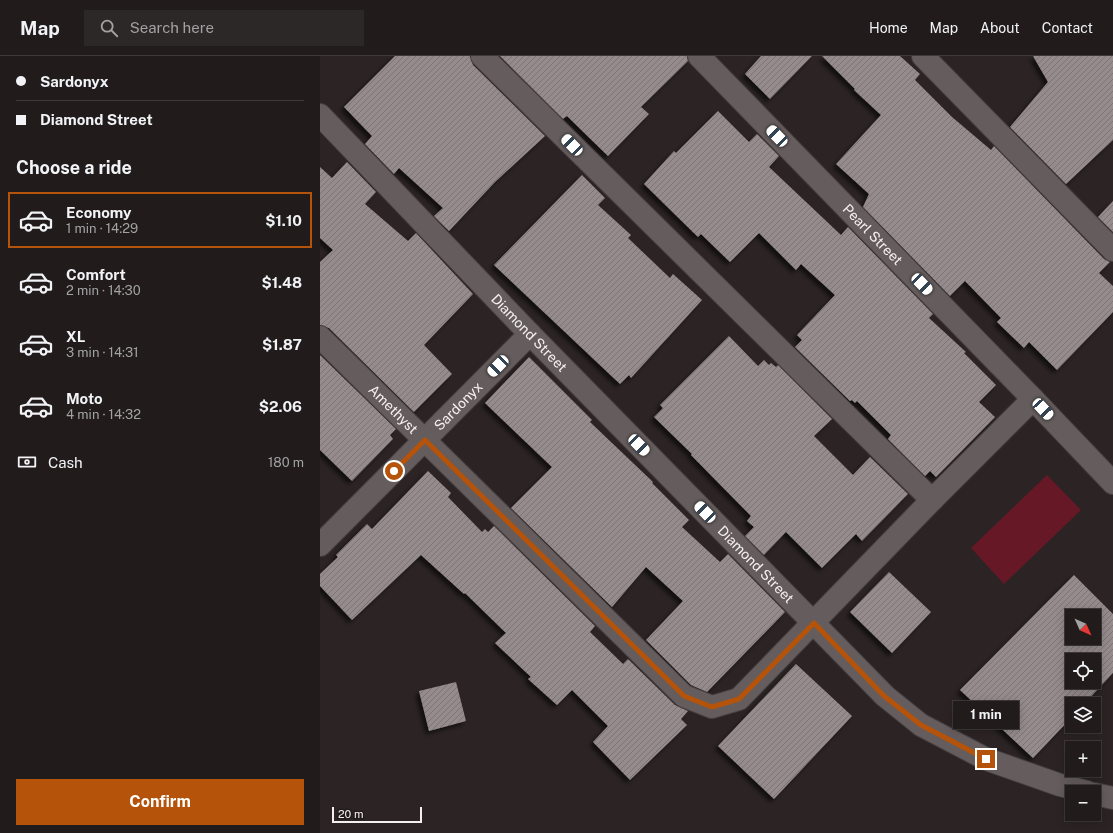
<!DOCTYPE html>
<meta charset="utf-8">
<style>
:root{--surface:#211b1b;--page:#2d2828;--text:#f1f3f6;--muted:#a2a1a3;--line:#3e393a;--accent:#b45309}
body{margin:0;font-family:"Public Sans",sans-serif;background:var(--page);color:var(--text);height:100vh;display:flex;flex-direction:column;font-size:15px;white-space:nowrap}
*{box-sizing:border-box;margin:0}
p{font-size:13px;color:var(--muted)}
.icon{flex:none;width:22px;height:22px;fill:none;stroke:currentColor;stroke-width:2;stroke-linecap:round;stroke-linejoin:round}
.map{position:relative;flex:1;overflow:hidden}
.side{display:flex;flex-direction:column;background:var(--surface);width:320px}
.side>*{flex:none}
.top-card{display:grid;align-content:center;height:88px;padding:0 16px;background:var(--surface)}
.needle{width:26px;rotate:135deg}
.fabs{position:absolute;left:745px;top:553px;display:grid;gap:8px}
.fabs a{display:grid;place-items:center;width:36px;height:36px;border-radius:0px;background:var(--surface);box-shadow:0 2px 10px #0003,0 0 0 1px var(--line);font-size:20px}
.scale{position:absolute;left:12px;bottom:10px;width:90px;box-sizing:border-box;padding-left:4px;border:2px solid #f5f0f0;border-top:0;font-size:11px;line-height:14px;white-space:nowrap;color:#f5f0f0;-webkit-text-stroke:3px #221b1b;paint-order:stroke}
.end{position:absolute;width:18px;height:18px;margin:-9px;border:5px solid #b45309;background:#fff;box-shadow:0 0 0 2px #fff}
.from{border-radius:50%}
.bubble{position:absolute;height:28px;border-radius:0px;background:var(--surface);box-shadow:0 2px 10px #0003,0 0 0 1px var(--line);font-size:13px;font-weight:700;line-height:28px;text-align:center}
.car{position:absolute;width:12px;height:24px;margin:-12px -6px;border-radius:5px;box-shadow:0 0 3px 1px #0007;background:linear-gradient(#fff 24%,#345 0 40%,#fff 0 76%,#345 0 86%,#fff 0)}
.top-card b{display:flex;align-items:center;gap:14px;height:38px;font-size:15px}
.top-card b+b{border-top:1px solid var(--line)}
.top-card i{width:10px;height:10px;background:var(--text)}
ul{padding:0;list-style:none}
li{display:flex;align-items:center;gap:12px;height:56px;margin:0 8px 6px;padding:0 8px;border:2px solid transparent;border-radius:0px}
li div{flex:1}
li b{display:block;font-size:15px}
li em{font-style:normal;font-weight:700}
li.current{border-color:var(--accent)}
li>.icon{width:36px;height:36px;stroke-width:1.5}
h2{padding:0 16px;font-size:18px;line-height:48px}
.pay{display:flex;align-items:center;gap:10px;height:44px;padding:0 16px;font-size:15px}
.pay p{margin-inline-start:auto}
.button{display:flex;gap:8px;margin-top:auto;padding:8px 16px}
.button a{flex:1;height:46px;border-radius:0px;background:var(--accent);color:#fff;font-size:16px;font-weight:700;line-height:46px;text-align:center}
header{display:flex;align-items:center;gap:24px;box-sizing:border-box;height:56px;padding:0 20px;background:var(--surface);border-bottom:1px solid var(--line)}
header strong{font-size:19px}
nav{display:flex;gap:22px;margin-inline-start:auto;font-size:14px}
.search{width:280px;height:36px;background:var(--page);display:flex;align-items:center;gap:10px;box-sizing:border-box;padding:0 14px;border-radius:0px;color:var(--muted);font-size:15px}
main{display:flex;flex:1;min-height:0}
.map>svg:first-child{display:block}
.grass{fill:#661826}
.building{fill:url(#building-hatch);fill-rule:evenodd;filter:url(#shadow)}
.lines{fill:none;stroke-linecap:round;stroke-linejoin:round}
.minor-casing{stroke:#463f40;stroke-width:24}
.minor{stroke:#655d5d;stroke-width:22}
.route{stroke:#b45309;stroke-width:5}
.labels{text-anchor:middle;stroke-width:4;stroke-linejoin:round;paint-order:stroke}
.street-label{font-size:14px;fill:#f5f0f0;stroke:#221b1b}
</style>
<header>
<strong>Map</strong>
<div class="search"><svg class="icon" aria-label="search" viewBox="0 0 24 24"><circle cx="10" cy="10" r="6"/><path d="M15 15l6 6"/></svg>Search here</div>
<nav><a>Home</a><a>Map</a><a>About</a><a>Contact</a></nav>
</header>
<main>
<section class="side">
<div class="top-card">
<b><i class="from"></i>Sardonyx</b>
<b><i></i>Diamond Street</b>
</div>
<h2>Choose a ride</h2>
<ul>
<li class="current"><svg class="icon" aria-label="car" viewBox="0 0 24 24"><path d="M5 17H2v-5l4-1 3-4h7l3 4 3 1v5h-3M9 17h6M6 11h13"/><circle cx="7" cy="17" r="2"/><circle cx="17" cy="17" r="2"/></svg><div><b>Economy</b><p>1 min · 14:29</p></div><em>$1.10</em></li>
<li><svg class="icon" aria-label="car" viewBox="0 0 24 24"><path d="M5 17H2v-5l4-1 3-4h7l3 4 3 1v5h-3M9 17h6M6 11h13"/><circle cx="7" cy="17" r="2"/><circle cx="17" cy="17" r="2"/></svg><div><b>Comfort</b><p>2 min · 14:30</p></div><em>$1.48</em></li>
<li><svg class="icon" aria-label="car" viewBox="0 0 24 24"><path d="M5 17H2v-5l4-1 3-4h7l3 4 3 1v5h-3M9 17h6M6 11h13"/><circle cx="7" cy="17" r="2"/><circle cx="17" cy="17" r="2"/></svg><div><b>XL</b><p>3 min · 14:31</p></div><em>$1.87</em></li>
<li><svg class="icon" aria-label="car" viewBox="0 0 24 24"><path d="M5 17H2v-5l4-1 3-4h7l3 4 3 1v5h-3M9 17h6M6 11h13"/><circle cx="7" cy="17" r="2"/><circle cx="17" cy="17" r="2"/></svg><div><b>Moto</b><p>4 min · 14:32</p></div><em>$2.06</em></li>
</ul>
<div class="pay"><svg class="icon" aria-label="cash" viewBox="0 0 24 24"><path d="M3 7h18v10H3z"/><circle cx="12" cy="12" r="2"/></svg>Cash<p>180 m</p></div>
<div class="button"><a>Confirm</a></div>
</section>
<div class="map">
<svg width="793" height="777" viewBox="0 0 793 777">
<defs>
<pattern id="building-hatch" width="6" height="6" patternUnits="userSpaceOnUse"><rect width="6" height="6" fill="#958b8c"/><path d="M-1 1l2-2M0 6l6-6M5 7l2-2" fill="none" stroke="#7b7474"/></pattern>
<filter id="shadow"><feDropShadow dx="-3.5" dy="3.5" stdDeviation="2" flood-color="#0009"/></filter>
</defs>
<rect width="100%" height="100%" fill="#2c2424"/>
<!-- grass -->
<path class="grass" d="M727 419 761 454 684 528 651 492Z"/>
<!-- building -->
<path class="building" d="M75 0H150L153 9 225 80 175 126 129 175 114 160 123 152 79 112 74 118 45 88 52 80 24 51Z
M180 0H367L368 5 321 51 329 58 288 100 247 60 243 63Z
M441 0H492L450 43 425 18Z
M502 0H580L600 18 595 24 632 61 671 94 674 90 784 203 790 206 779 217 793 230V256L737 314 709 286 704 292 677 266 681 262 645 225 630 240 543 151 549 138 516 108 561 59 534 34 535 33Z
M713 0H793V84L746 128 690 71 728 26Z
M398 55 429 86 437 78 459 100 449 111 521 179 528 171 613 258 609 262 646 296 644 297 676 329 659 346 675 361 616 421 610 415 605 420 568 383 571 379 537 345 535 347 532 344 530 345 475 291 482 284 477 279 515 239 481 208 476 214 439 177 410 206 381 178 378 181 324 128 354 95 356 97Z
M27 106 56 136 45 148 88 185 96 177 153 238 104 289 132 318 94 356 9 272 0 269V206L13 194 0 182V111L12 122Z
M262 119 285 142 278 149 311 179 308 182 350 222 353 218 382 244 311 322 309 319 300 328 174 209Z
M793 145V176L778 161Z
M409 280 438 310 444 304 449 309 451 307 456 311 458 309 512 363 494 380 533 419 550 401 588 438 542 485 536 478 502 512 466 476 444 499 425 480 434 471 427 465 431 460 371 399 372 398 334 361 343 352 340 349Z
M0 299 76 373 70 379 73 383 32 425 0 394Z
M209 301 272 364 270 366 333 426 332 427 369 464 362 471 400 506 408 498 465 556 387 636 371 629 326 584 363 545 326 511 292 551 191 452 232 411 165 347Z
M108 415 131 437 128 441 162 476 165 473 168 476 174 470 275 570 270 576 303 608 308 603 355 649 368 655 361 663 367 669 310 724 273 686 288 670 252 634 237 649 208 623 211 621 175 587 186 577 145 537 144 538 101 499 32 564 0 530V518L18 501 16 499 47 468 52 473Z
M569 516 611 556 572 597 530 556Z
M754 519 793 558V617L764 648H752V661L713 702 640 634ZM752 560H774V582H752ZM752 604H774V626H752Z
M476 608 532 660 454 743 398 690Z
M136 626 146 665 109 675 99 635Z"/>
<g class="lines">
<defs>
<g id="minor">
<path d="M162 0 612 444"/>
<path id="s1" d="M379 0 713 343 793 427"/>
<path d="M603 0 793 194"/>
<path id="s2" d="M0 59 210 278 565 640 601 669 666 703 740 729 767 736"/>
<path id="s3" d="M0 281 364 640 392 651 419 643 612 444 713 343"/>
<path id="s4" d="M0 489 210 278"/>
<path d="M774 738 793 742"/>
</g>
</defs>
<!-- minor casing -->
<use href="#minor" class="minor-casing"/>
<!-- minor -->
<use href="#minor" class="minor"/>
</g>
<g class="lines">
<!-- route -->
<path class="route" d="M74 415 105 384 364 640 392 651 419 643 494 567 564 640 601 669 666 703"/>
</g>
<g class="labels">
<!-- street labels -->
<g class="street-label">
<text dy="5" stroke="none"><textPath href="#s1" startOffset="249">Pearl Street</textPath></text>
<text dy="5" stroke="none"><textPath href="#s2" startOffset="302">Diamond Street</textPath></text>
<text dy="5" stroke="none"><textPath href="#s4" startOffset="196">Sardonyx</textPath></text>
<text dy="5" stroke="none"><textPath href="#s3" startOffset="103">Amethyst</textPath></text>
<text dy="5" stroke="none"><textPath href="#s2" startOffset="626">Diamond Street</textPath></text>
</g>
</g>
</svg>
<div class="fabs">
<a><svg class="needle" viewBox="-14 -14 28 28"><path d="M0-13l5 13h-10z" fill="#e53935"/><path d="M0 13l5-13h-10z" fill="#a2a1a3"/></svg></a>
<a><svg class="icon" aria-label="locate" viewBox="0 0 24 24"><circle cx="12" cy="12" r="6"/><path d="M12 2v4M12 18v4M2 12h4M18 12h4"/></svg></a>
<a><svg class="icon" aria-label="layers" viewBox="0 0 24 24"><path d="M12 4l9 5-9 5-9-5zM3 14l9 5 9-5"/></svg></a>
<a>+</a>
<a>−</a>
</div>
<div class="scale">20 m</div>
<i class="end from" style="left:74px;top:415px"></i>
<i class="end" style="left:666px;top:703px"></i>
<div class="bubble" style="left:633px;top:645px;width:66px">1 min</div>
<i class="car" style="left:457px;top:80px;rotate:316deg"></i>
<i class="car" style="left:252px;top:89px;rotate:315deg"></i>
<i class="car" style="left:602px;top:228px;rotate:136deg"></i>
<i class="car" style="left:178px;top:310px;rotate:225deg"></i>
<i class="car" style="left:723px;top:353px;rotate:137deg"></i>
<i class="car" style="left:319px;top:389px;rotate:135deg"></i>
<i class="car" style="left:385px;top:456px;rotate:316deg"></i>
</div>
</main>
